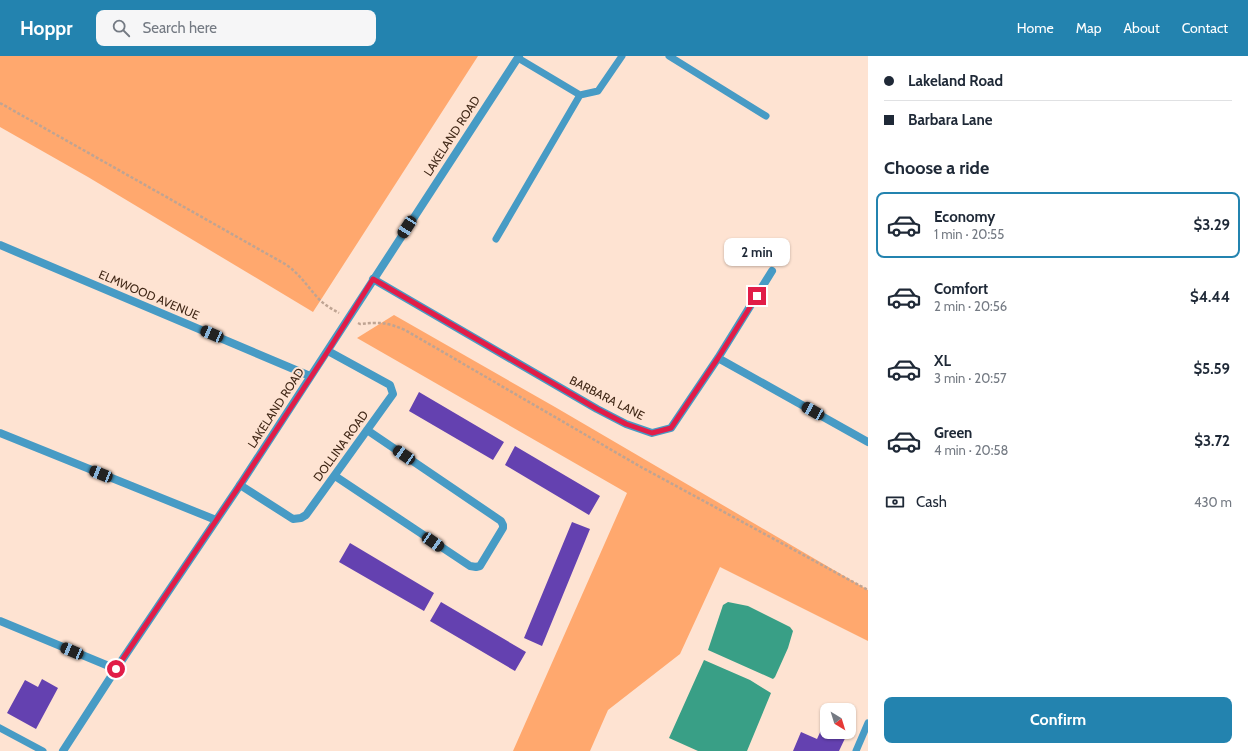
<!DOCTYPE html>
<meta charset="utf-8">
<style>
:root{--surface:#fff;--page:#f6f6f7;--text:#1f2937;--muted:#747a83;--line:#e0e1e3;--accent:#2383af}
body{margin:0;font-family:Cabin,sans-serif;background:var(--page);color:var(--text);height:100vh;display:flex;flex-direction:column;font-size:15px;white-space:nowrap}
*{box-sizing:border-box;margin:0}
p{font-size:13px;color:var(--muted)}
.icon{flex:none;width:22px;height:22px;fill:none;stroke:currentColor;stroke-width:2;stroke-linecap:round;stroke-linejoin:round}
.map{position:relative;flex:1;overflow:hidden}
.sheet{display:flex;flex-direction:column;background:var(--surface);width:380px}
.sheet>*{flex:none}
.banner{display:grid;align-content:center;height:88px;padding:0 16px;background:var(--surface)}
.needle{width:26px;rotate:142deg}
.tools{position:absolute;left:820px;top:647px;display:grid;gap:8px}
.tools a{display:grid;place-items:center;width:36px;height:36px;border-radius:8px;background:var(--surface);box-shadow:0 1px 3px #0004;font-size:20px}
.end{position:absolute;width:18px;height:18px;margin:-9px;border:5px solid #e11d48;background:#fff;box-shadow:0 0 0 2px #fff}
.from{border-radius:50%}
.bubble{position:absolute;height:28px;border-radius:8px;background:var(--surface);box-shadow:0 1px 3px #0004;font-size:13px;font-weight:700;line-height:28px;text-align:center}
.car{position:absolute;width:12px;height:24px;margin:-12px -6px;border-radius:5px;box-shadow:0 0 3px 1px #0007;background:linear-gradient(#222 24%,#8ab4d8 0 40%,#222 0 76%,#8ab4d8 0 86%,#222 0)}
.banner b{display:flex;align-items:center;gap:14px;height:38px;font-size:15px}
.banner b+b{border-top:1px solid var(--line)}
.banner i{width:10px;height:10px;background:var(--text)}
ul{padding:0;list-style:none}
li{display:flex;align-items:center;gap:12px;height:66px;margin:0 8px 6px;padding:0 8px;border:2px solid transparent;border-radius:8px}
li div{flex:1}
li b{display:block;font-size:15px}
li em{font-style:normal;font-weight:700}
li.on{border-color:var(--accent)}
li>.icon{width:36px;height:36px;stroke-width:1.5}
h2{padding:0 16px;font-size:18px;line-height:48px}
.pay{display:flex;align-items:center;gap:10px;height:44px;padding:0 16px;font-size:15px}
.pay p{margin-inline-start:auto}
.action{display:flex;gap:8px;margin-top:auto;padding:8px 16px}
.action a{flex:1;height:46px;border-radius:8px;background:var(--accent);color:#fff;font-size:16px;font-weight:700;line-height:46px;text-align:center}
header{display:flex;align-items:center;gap:24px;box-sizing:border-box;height:56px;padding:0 20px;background:var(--accent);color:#fff}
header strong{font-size:19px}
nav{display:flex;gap:22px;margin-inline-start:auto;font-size:14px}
.search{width:280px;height:36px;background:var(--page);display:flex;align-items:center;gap:10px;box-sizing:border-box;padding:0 14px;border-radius:8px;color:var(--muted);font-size:15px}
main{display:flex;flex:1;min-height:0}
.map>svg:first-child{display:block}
.green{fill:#ffa86e}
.water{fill:#399f86}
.building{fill:#6441b0}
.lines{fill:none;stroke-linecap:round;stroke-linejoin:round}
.path{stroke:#bfa493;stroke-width:2.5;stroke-dasharray:3 2;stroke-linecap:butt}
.service{stroke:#479bc5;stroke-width:7}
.minor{stroke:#479bc5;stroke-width:8}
.tertiary{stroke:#479bc5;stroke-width:8}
.route{stroke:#e11d48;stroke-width:5}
.labels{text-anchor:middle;stroke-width:4;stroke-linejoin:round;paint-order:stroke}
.street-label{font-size:12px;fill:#422918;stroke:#fee3d2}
</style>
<header>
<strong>Hoppr</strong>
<div class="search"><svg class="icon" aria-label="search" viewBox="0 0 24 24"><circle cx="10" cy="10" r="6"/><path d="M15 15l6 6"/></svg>Search here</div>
<nav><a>Home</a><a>Map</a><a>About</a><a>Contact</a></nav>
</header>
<main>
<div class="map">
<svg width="868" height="695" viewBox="0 0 868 695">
<rect width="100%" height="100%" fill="#fee3d2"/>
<!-- green -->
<path class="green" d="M0 0H478L313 256 88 121 0 71Z
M394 259 555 351 868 534V585L720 511 680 598 608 654 590 695H513L627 437 357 282Z"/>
<!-- water -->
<path class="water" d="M728 546 748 550 790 571 793 575 788 592 775 621 773 623 708 594 723 549Z
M704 604 750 624 771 637 747 695H698L669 682Z"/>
<!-- building -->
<path class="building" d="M419 336 504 386 493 404 409 355Z
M515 390 600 440 589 459 505 409Z
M572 466 590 473 542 590 524 582Z
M350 487 434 537 424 555 339 506Z
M441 546 526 596 515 615 430 565Z
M42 623 58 632 36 673 7 657 25 624 38 631Z
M849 660 854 662 849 673Z
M827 661V676H848L839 695H793L801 676 817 683Z"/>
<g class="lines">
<!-- path -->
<path class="path" d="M0 47 285 208C299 217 307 230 318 242 324 249 332 253 339 257
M358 267 360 268C380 266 386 266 405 274L641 411 868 534"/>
<!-- service -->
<path class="service" d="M669 0 766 60
M580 39 598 35 622 0
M496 183 580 39 518 2
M0 672 43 695
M856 695 868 667"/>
<!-- minor -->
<path class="minor" d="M0 189 310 320
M373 223 597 353 626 368 652 377 671 372 718 302 772 215
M718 302 868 386
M0 377 216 464
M335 420 470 510 476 511 480 510 503 472V469L501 465 367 374
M240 429 293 463 301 462 306 459 393 338 390 329 328 295
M0 565 116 613"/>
<!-- tertiary -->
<path class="tertiary" d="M63 695 116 613 240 429 519 0"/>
</g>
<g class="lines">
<!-- route -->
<path class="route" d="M116 613 240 429 328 295 373 223 597 353 626 368 652 377 671 372 718 302 757 240"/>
</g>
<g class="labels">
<!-- street labels -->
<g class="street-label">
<text transform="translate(452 80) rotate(-57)" y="4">LAKELAND ROAD</text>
<text transform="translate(149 239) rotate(23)" y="4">ELMWOOD AVENUE</text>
<text transform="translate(607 342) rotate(27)" y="4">BARBARA LANE</text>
<text transform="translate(276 352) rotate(-57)" y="4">LAKELAND ROAD</text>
<text transform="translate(341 390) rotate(-54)" y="4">DOLLINA ROAD</text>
</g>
</g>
</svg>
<div class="tools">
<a><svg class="needle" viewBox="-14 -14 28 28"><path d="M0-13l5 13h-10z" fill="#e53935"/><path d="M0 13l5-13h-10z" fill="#747a83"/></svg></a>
</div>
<i class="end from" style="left:116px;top:613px"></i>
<i class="end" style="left:757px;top:240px"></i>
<div class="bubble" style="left:724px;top:182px;width:66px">2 min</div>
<i class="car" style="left:407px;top:171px;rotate:213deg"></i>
<i class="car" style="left:212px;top:278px;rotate:293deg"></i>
<i class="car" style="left:813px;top:355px;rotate:299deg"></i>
<i class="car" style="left:404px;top:399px;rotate:304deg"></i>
<i class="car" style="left:101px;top:418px;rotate:292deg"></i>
<i class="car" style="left:433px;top:486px;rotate:124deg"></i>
<i class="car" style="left:72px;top:595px;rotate:293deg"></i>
</div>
<section class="sheet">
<div class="banner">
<b><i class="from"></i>Lakeland Road</b>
<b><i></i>Barbara Lane</b>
</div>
<h2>Choose a ride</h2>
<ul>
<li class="on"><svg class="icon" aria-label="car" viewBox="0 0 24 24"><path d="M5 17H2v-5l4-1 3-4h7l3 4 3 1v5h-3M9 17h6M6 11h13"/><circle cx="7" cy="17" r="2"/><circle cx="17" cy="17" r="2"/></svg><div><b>Economy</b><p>1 min · 20:55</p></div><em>$3.29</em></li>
<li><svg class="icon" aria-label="car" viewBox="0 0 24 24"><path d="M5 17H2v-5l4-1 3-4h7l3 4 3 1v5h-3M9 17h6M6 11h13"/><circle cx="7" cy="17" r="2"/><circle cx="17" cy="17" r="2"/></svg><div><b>Comfort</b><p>2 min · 20:56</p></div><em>$4.44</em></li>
<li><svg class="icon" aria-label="car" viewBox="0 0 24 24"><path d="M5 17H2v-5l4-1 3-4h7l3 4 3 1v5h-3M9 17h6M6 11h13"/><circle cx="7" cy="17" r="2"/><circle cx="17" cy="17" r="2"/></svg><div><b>XL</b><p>3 min · 20:57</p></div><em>$5.59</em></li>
<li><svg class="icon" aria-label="car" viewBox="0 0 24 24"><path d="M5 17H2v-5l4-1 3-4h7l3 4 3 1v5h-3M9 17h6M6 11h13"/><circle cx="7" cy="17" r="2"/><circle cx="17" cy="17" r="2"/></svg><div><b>Green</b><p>4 min · 20:58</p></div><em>$3.72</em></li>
</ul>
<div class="pay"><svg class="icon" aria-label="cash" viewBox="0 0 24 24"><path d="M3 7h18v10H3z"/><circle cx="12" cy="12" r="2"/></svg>Cash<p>430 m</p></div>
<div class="action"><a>Confirm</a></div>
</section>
</main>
